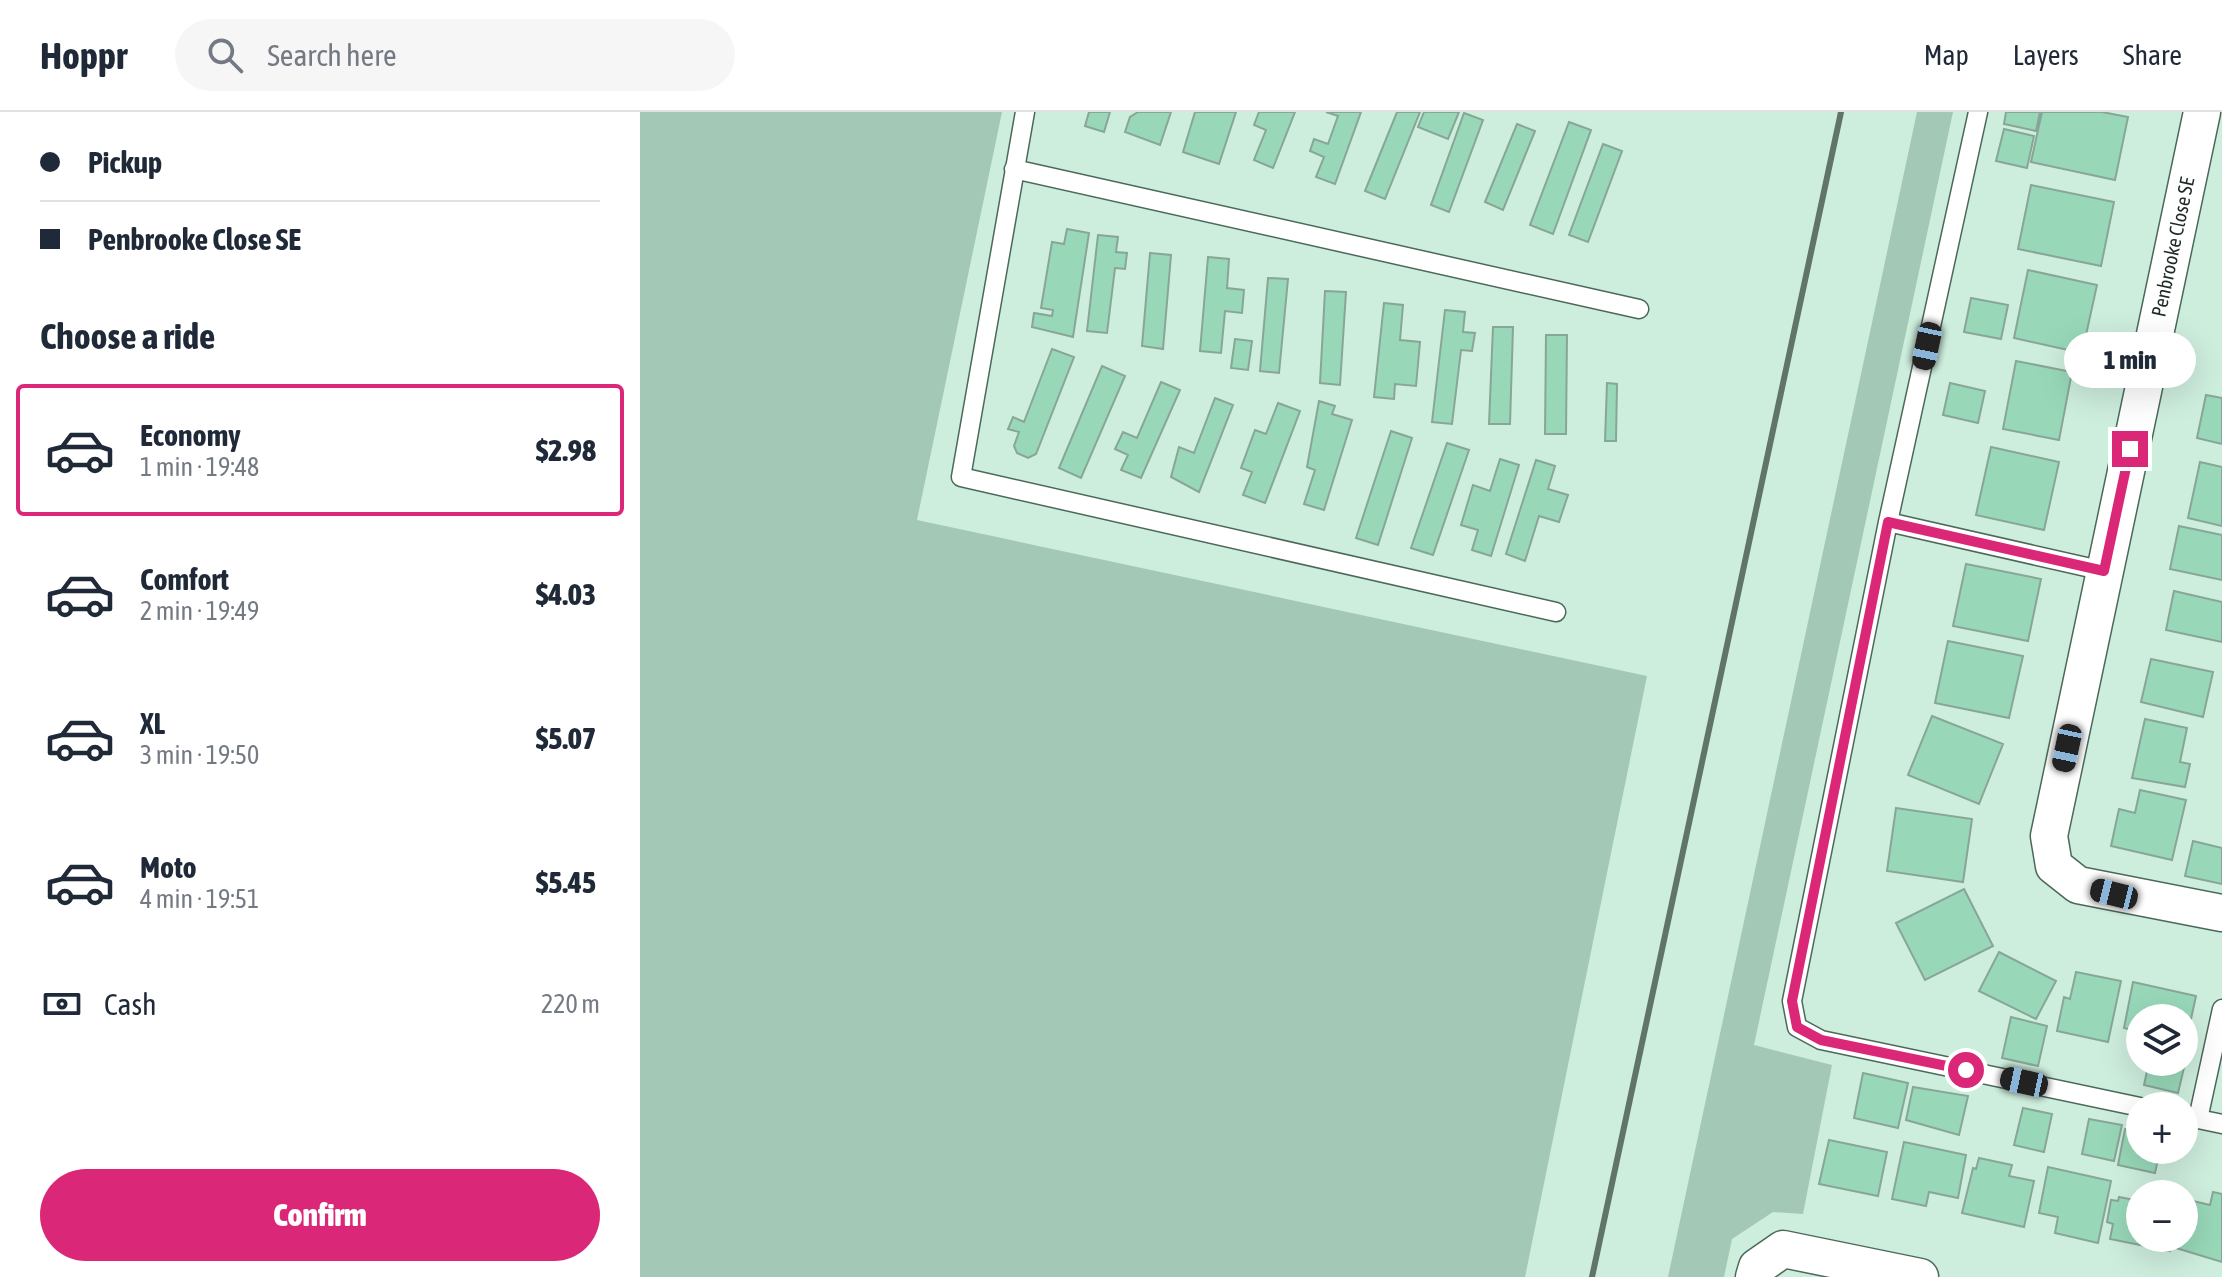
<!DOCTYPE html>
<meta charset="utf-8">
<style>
:root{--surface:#fff;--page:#f6f6f7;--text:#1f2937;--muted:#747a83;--line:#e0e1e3;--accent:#db2777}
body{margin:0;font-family:"Asap Condensed",sans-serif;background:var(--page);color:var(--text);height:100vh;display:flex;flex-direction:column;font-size:30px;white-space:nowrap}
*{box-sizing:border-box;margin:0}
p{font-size:26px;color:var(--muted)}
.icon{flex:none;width:44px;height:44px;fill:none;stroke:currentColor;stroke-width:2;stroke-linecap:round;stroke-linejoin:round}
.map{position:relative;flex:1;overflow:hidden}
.sheet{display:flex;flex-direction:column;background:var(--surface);width:640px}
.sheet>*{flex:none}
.top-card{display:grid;align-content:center;height:176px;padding:0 40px;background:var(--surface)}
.buttons{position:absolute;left:1486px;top:892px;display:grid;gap:16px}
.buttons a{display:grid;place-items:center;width:72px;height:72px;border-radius:50%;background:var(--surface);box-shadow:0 8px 32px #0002;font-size:40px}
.end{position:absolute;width:36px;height:36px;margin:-18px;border:10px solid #db2777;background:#fff;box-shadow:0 0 0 4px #fff}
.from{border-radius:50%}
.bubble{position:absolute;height:56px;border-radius:28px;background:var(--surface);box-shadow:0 8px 32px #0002;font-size:26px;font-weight:800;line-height:56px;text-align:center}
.car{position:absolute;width:24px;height:48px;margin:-24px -12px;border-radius:10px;box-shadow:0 0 6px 2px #0007;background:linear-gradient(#222 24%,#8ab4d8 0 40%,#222 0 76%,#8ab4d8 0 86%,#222 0)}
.top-card b{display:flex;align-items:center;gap:28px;height:76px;font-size:30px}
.top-card b+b{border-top:2px solid var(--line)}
.top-card i{width:20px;height:20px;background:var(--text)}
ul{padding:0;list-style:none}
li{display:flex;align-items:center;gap:24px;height:132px;margin:0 16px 12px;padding:0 24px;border:4px solid transparent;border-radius:8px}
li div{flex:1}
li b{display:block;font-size:30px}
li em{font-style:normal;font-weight:800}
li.current{border-color:var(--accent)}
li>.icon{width:72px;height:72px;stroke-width:1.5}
h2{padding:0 40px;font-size:36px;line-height:96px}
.pay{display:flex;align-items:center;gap:20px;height:88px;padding:0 40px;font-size:30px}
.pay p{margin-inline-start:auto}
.primary-button{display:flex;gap:16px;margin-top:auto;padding:16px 40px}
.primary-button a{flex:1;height:92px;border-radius:48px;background:var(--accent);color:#fff;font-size:32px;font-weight:800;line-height:92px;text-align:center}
header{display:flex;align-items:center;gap:48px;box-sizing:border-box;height:112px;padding:0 40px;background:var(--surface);border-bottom:2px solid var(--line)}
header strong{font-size:38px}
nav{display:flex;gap:44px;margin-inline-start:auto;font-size:28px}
.search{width:560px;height:72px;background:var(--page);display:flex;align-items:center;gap:20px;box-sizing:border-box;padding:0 28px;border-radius:44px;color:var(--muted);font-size:30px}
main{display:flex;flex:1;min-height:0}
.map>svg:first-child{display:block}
.green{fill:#a3c9b6}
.building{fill:#98d8b9;stroke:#88a697;stroke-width:2}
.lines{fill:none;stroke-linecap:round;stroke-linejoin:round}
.lane-casing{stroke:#4c685a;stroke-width:21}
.street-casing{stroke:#4c685a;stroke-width:39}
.lane{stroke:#fff;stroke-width:18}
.street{stroke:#fff;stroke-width:36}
.rail{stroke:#61746a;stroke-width:6}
.route{stroke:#db2777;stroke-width:10}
.labels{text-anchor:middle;stroke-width:8;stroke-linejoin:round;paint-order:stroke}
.street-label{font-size:20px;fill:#1e2a24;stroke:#fff}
</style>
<header>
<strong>Hoppr</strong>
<div class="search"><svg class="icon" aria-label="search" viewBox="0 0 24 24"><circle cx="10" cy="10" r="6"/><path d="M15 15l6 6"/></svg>Search here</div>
<nav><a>Map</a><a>Layers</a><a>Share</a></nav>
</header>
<main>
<section class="sheet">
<div class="top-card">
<b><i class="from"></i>Pickup</b>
<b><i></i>Penbrooke Close SE</b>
</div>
<h2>Choose a ride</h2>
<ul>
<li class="current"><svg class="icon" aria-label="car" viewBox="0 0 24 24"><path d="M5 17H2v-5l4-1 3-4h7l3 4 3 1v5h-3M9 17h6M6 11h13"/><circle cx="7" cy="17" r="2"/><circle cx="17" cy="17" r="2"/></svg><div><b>Economy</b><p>1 min · 19:48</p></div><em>$2.98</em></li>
<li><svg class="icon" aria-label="car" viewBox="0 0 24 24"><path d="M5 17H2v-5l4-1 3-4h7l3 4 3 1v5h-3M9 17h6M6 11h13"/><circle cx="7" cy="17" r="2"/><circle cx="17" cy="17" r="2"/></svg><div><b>Comfort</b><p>2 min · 19:49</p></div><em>$4.03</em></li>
<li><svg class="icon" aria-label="car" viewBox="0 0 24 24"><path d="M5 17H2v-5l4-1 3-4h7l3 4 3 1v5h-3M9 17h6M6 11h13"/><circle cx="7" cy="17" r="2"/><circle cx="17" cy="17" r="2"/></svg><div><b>XL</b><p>3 min · 19:50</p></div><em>$5.07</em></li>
<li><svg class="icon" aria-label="car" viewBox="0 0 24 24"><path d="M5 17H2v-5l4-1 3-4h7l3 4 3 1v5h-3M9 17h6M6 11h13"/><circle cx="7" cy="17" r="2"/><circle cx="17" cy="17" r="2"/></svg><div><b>Moto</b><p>4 min · 19:51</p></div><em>$5.45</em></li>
</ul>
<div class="pay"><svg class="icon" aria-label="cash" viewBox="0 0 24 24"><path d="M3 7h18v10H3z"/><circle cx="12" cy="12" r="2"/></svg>Cash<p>220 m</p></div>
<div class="primary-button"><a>Confirm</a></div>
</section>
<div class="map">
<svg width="1582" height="1165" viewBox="0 0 1582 1165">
<rect width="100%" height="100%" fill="#cdeddd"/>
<!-- green -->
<path class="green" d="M0 0H362L277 408 1007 564 885 1165H0Z
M1277 0H1313L1114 933 1192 953 1163 1102 1133 1100 1092 1127 1084 1165H1028Z"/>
<!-- building -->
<path class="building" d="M449 0H470L464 20 445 14Z
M498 0H531L520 33 485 20 490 5Z
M555 0H596L579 52 543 40Z
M619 0H655L633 56 614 48 626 18 614 13Z
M686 0H721L695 72 676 65 684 45 670 39 674 27 688 32 698 4Z
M757 0H780L745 87 725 79Z
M784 0H819L808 27 778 15Z
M1366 0H1400L1396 19 1364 12Z
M1402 0H1462L1488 5 1475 68 1391 50Z
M824 1 843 8 809 100 791 93Z
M929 10 951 18 913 122 890 113Z
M877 12 895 19 863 98 845 90Z
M1364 17 1394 24 1387 56 1356 49Z
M963 32 982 39 948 130 929 123Z
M1391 73 1474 90 1461 154 1378 137Z
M427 117 449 121 433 225 392 215 394 201 412 204 413 198 401 196 412 130 424 132Z
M458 123 478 125 476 140 487 141 485 157 475 156 467 221 447 219Z
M510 141 531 143 523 237 502 234Z
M568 145 589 147 587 176 604 178 602 201 585 199 581 241 560 239Z
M1388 158 1457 173 1442 241 1374 226Z
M628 166 648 167 639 261 620 259Z
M685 179 706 180 700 273 680 271Z
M1331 186 1368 193 1361 227 1324 220Z
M744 191 763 193 760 228 780 230 776 274 755 272 754 287 734 285Z
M805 198 825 200 823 220 835 221 832 239 821 238 812 312 792 310Z
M853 215H873L870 312H849Z
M906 223H927L926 322H905Z
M595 227 612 229 608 258 591 256Z
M412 237 434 245 396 342 388 346 377 341 374 334 379 320 368 317 373 305 384 310Z
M1376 249 1432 260 1419 328 1363 317Z
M462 254 485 264 441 366 419 356Z
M521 270 540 278 501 366 481 358 488 343 475 337 483 320 497 326Z
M967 271 977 272 976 329H965Z
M1310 271 1345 279 1338 311 1303 303Z
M1566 283 1582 286V332L1557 326Z
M575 286 593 293 559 380 531 365 539 335 554 341Z
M679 289 695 294 692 302 712 308 684 398 664 392 675 358 667 355Z
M638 291 660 299 625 391 603 383 612 360 601 356 615 318 626 322Z
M751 319 772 326 738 433 716 426Z
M807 331 829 338 793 443 771 436Z
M1351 335 1419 350 1404 418 1336 403Z
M860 347 879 353 851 444 832 438 838 418 821 413 833 373 850 379Z
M896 348 915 354 908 377 928 383 919 410 899 404 885 449 866 442Z
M1560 350 1582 355V414L1548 406Z
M1539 414 1582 423V468L1530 457Z
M1326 452 1401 467 1388 529 1313 514Z
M1534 479 1582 490V530L1526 518Z
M1308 529 1383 544 1369 606 1295 591Z
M1511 547 1573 560 1563 605 1501 590Z
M1292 604 1363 632 1339 692 1268 663Z
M1505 607 1547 616 1540 650 1550 652 1545 675 1492 666Z
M1500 678 1546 688 1532 748 1471 734 1479 697 1495 701Z
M1256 696 1332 707 1323 770 1247 759Z
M1553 729 1582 736V772L1545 764Z
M1324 777 1353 834 1285 868 1256 811Z
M1359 840 1416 869 1396 907 1339 879Z
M1436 860 1481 869 1468 930 1417 919 1424 885 1430 887Z
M1493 870 1556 884 1546 930 1544 906H1500V920L1484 916Z
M1371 905 1407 914 1398 954 1362 946Z
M1544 943H1547L1538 981 1504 973 1509 950H1544Z
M1223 961 1268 971 1258 1016 1214 1006Z
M1273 975 1328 984 1319 1023 1266 1008Z
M1383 996 1412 1002 1404 1040 1374 1033Z
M1449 1007 1482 1013 1474 1049 1442 1042Z
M1485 1017 1500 1020V1038H1520L1515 1061 1478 1053Z
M1189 1028 1247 1040 1238 1084 1179 1072Z
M1264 1030 1326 1043 1318 1086 1289 1080 1286 1094 1252 1087Z
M1339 1046 1372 1053 1369 1064 1394 1069 1384 1115 1322 1101 1333 1056 1336 1057Z
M1408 1055 1471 1069 1458 1131 1415 1121 1418 1105 1399 1101Z
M1573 1080 1582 1082V1150L1536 1136 1538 1126H1544L1546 1092 1552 1094 1553 1089 1570 1093Z
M1479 1085 1500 1089V1126H1532L1530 1139 1470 1127 1473 1112 1467 1110 1471 1088 1478 1089Z"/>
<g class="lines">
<defs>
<path id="lane" d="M385 0 321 365 916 500
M1338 0 1248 410 1152 889 1157 915 1181 928 1500 995
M374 57 999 197
M1248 410 1464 459
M1544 1004 1582 1012
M1558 1007 1582 897"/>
<path id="street" d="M1562 0 1409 724 1414 754 1438 773 1582 801
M1114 1165 1117 1155 1143 1137 1280 1165"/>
</defs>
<!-- lane casing -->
<use href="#lane" class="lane-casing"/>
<!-- street casing -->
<use href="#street" class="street-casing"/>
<!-- lane -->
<use href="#lane" class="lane"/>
<!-- street -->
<use href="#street" class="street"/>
<!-- rail -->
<path class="rail" d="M952 1165 1201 0"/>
</g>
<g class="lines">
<!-- route -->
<path class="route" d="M1326 958 1181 928 1157 915 1152 889 1248 410 1464 459 1490 337"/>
</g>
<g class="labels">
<!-- street labels -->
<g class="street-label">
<text transform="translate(1533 135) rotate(-78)" y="7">Penbrooke Close SE</text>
</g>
</g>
</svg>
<div class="buttons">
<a><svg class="icon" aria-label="layers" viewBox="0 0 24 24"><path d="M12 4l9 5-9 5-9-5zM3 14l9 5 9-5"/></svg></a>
<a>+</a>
<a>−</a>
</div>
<i class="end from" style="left:1326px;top:958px"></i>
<i class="end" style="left:1490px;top:337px"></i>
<div class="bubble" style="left:1424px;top:220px;width:132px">1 min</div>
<i class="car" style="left:1287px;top:234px;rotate:192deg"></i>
<i class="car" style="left:1427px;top:636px;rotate:192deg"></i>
<i class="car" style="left:1474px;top:782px;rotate:284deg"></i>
<i class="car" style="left:1384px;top:970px;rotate:282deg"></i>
</div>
</main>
